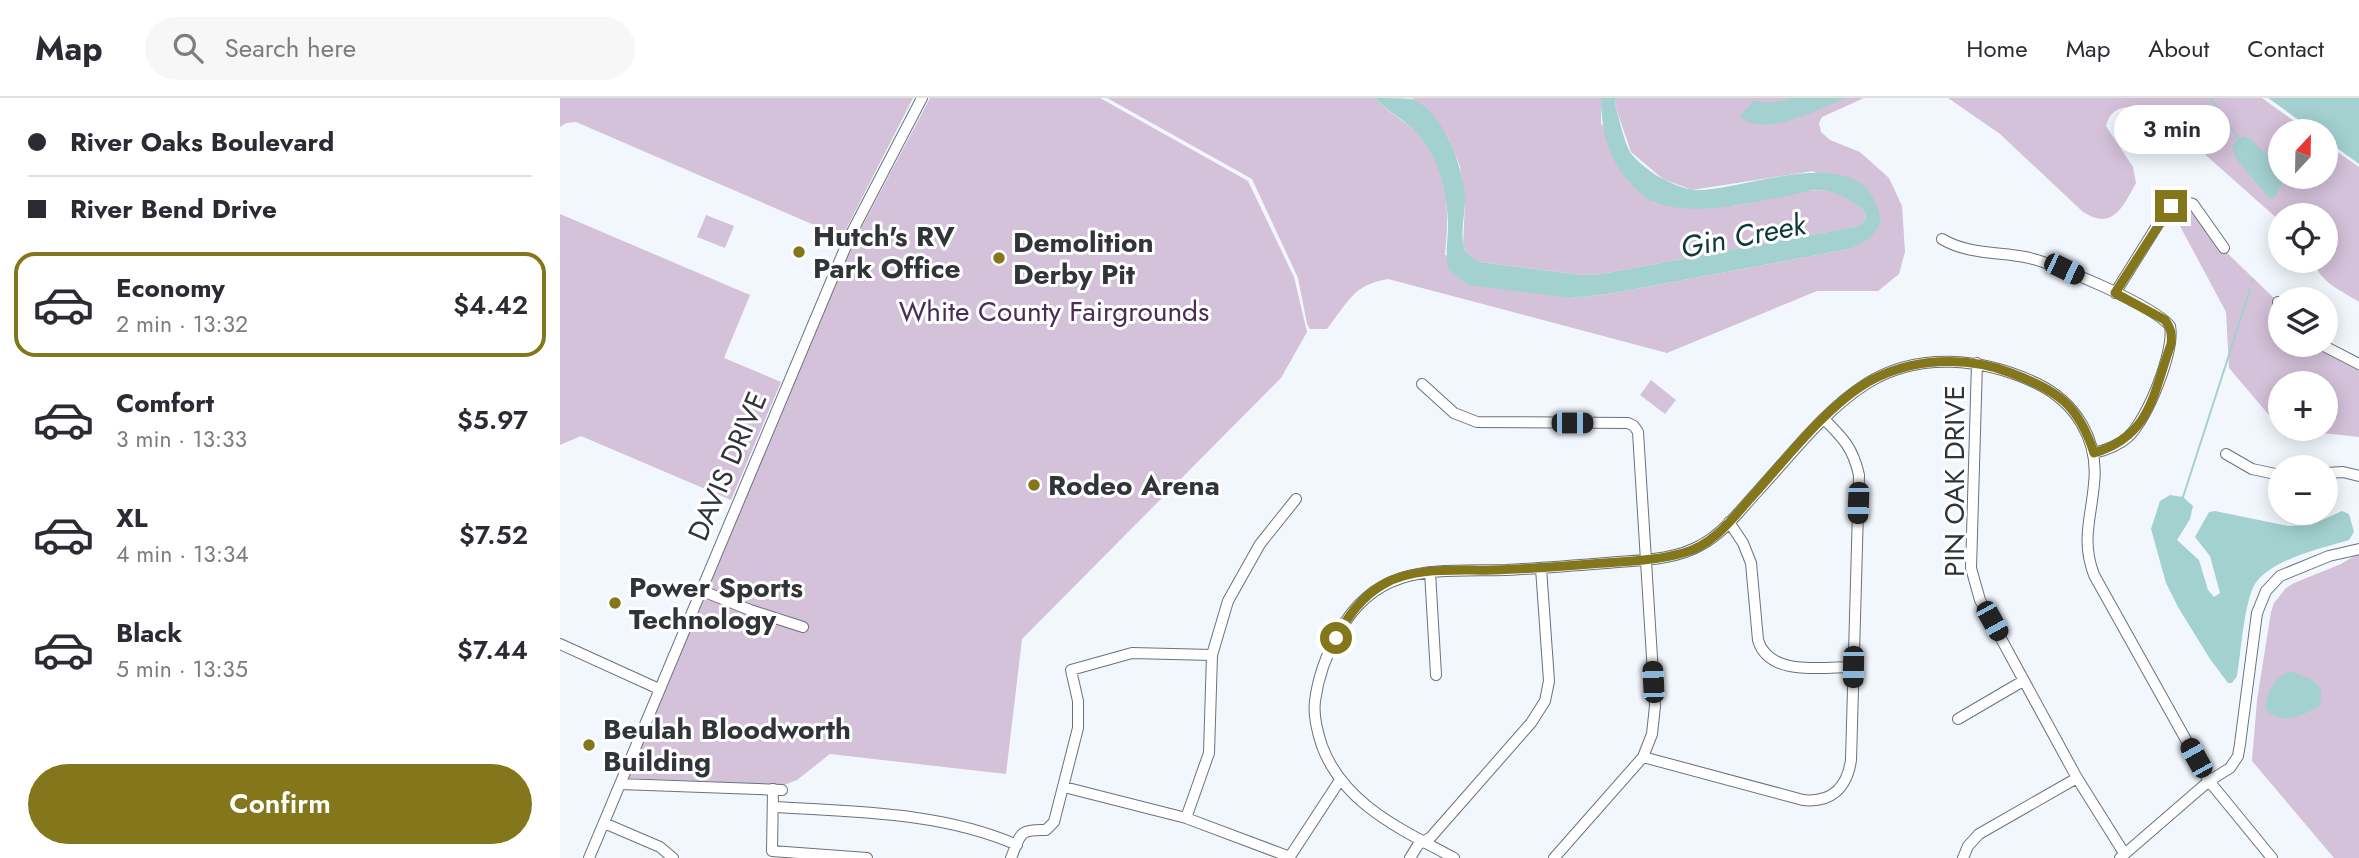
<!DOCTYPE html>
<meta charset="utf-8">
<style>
:root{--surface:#fff;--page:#f7f7f7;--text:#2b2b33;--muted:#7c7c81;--line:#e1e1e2;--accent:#84771b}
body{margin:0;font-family:Jost,sans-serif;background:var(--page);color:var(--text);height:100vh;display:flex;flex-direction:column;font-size:26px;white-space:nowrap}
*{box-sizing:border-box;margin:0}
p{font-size:23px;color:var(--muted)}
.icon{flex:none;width:38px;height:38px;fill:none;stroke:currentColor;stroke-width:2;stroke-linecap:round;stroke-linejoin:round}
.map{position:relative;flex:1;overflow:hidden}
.details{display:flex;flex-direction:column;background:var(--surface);width:560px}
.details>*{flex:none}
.banner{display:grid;align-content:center;height:154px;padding:0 28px;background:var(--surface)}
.needle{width:46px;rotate:22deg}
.tools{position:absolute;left:1708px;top:21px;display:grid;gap:14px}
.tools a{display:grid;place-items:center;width:70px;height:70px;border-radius:50%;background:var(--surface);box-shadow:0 4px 18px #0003;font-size:35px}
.end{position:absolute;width:32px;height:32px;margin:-16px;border:9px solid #84771b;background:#fff;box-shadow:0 0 0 4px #fff}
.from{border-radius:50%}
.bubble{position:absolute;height:49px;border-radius:24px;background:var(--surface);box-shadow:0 4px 18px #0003;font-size:23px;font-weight:600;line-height:49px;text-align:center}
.car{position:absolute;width:21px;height:42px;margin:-21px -10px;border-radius:9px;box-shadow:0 0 5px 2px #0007;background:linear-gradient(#222 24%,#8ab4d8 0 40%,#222 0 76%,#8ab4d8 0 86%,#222 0)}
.banner b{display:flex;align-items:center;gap:24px;height:66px;font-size:26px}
.banner b+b{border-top:2px solid var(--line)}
.banner i{width:18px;height:18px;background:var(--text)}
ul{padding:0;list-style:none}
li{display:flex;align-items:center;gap:21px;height:105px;margin:0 14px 10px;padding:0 14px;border:4px solid transparent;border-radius:21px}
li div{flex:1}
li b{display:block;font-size:26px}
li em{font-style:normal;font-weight:600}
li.on{border-color:var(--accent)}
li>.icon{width:63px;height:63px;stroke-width:1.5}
.primary-button{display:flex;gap:14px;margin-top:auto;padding:14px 28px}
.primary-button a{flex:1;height:80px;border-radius:42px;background:var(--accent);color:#fff;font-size:28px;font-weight:600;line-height:80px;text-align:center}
header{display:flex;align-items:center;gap:42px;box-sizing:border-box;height:98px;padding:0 35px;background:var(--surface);border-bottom:2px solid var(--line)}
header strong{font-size:33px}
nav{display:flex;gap:38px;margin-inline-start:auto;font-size:24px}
.search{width:490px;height:63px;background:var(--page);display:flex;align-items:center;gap:18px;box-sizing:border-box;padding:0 24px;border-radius:38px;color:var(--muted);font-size:26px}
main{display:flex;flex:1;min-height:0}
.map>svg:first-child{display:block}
.green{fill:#d4c1da}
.water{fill:#a3d1d0}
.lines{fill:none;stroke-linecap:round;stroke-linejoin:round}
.stream{stroke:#a3d1d0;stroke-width:2}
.minor-casing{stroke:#6a727c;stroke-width:12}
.minor{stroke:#fff;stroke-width:10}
.route{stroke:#84771b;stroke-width:9}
.poi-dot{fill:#84771b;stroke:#fff;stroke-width:2.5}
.labels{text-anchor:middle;stroke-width:6;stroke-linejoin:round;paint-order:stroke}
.poi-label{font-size:28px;font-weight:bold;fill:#313438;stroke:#fff;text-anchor:start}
.park-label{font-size:28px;fill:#4a2c55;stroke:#fff}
.street-label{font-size:28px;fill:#313438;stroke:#fff}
.water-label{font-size:30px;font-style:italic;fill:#0d3938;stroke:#fff}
</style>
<header>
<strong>Map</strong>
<div class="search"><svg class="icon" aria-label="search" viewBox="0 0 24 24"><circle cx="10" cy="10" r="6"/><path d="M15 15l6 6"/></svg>Search here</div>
<nav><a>Home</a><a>Map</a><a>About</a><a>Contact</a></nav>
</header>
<main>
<section class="details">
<div class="banner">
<b><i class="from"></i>River Oaks Boulevard</b>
<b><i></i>River Bend Drive</b>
</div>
<ul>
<li class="on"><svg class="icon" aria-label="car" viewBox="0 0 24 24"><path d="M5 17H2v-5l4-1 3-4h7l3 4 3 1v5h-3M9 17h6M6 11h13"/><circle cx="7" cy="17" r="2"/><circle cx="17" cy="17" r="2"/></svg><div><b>Economy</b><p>2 min · 13:32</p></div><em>$4.42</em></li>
<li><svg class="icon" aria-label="car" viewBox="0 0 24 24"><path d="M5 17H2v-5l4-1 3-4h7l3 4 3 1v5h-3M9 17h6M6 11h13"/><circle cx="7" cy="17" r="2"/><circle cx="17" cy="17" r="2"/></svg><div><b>Comfort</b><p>3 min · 13:33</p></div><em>$5.97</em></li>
<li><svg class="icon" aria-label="car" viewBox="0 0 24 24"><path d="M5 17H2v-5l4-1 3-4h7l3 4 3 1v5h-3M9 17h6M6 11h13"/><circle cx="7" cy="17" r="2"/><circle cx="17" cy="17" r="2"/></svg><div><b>XL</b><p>4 min · 13:34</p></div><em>$7.52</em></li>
<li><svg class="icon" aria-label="car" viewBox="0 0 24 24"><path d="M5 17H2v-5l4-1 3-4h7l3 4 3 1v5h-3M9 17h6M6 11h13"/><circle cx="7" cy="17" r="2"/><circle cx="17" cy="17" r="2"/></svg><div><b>Black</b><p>5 min · 13:35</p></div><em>$7.44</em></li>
</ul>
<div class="primary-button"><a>Confirm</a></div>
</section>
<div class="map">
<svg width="1799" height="760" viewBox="0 0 1799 760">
<rect width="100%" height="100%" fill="#f2f7fe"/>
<!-- green -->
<path class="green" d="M0 0H353L282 139 16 24 6 25 0 29Z
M370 0H540L688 83 734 179 747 234 721 280 462 541 446 676 270 656 237 682 224 687 68 680 288 155Z
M547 0H815C827 14 843 22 857 34 890 63 889 117 885 157L1011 200 1048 196 1289 151 1320 115 1253 73 1132 92 1103 81 1071 54 1055 7 1056 0H1304L1262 19 1259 25 1261 34 1270 42 1300 54 1329 80 1342 108 1345 154 1339 176 1318 193H1257L1107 255 828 181C793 187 788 204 767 231H750L747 226 738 180 692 81Z
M852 0H1041V25L1093 104C1125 110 1151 111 1184 106 1209 102 1249 87 1274 94 1286 97 1296 106 1305 114L1306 122 1300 128 1042 176 1021 177 919 164 910 160 903 147 905 105 900 68 888 40Z
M1388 0H1702L1748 33H1720V79H1766V46L1799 69V204C1781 192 1760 185 1754 163H1766V117H1720V123L1605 21C1584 8 1553 0 1546 28L1573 69 1576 85C1563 109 1552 134 1522 113L1440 36Z
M1627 108 1634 113 1660 153 1666 154 1714 200 1713 207 1720 216V247H1755L1799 271V339L1725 331H1766V285H1720V330L1669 270 1666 214 1613 115 1618 109Z
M0 116 190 197 164 260 221 284 171 402 21 338 0 347Z
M146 117 174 128 165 150 137 139Z
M1091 282 1116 302 1105 316 1080 297Z
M1799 455V760H1774L1692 663 1697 602 1711 514 1714 505 1726 490 1734 485 1781 466Z"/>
<!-- water -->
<path class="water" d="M815 0C825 0 843 0 852 1 884 14 904 70 905 102 905 116 901 130 903 145 904 154 911 160 919 164L1021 177 1042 176 1299 128 1306 122 1305 114C1292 102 1276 92 1258 92 1248 92 1236 96 1226 98 1188 105 1131 119 1094 104 1083 100 1073 88 1066 80 1047 58 1041 28 1041 0H1056L1055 7C1060 22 1063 41 1070 54 1076 63 1093 76 1103 81 1111 85 1125 91 1134 92 1179 94 1291 45 1315 104 1319 112 1323 120 1318 129 1311 141 1302 146 1289 151L1048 196 1011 200 908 187 888 171C885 156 888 142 888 127 887 95 881 65 861 39 849 24 828 15 815 0Z
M1230 0H1285C1261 10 1201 42 1180 18L1194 2C1205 7 1219 4 1230 0Z
M1708 0H1799V66L1766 42V33H1754Z
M1683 38C1696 41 1700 55 1713 59L1720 56V79H1741L1739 83 1724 81 1714 101 1709 100 1677 62 1672 51 1674 45Z
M1610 397 1623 399 1633 408 1630 421 1617 442 1639 462 1648 492 1654 499 1660 495 1650 458 1635 439 1649 414 1655 413 1728 428 1751 427 1782 413 1789 416 1794 434 1789 442C1763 450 1711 461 1695 486 1684 504 1681 555 1677 578L1672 585H1668L1650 561 1618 509 1606 485 1591 431 1600 403Z
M1731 573 1754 583 1761 591 1760 608C1743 617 1719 629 1705 610 1708 592 1714 579 1731 573Z"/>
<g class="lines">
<!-- stream -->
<path class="stream" d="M1650 0 1679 41
M1692 185 1693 181
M1623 399 1690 192"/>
<defs>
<path id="minor" d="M1382 141C1407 156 1437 154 1465 159 1493 164 1594 208 1610 228 1615 253 1587 322 1568 339 1558 348 1546 352 1534 355
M1555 195 1605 115C1613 106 1621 101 1633 106L1664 150
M1718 204 1720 207
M1762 247 1799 266
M1417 265 1411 470 1420 502 1517 680 1564 755
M862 286 894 315 917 324 1068 325 1074 328 1078 334 1095 608 1092 636 1083 659 994 760
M1666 356 1692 371 1720 377
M1766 375 1783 374 1799 378
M1169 424 1183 445 1191 465 1198 542C1209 579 1262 569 1293 569
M870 474 876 577
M140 492 190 512 243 529
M0 546 99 591
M1398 621 1463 583
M1083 659 1243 702C1271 705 1287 690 1291 662L1299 377C1293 350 1283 340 1264 321
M60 686 222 692
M504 689 626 720 730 759
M213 691 212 753 307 760
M214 709C295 714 382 714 457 747
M626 720 649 655 652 557 668 503 700 446 736 401
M44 725 100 749 113 760
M29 760 291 136 362 0
M451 760C461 736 458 731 486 732L494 724 518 630V603L511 572 572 555 652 557
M729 760 780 682
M850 760 858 747 871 739 971 625 985 603 989 583 981 470
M894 760C843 732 784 707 762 648 757 633 753 618 755 603 758 579 767 555 779 534 818 464 876 474 946 472 983 470 1020 467 1058 464 1085 462 1117 461 1141 447 1164 435 1181 411 1198 393 1232 356 1264 313 1306 286 1358 253 1423 260 1476 285 1516 304 1539 342 1534 386 1531 421 1521 442 1534 477L1649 683 1712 760
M1403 760 1408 748 1419 736 1517 680
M1560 760 1649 683 1670 670 1678 658 1680 646 1697 515 1706 493 1720 478 1769 458 1799 451"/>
</defs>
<!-- minor casing -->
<use href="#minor" class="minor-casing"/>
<!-- minor -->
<use href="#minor" class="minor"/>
</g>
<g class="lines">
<!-- route -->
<path class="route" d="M776 540C788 518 802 498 824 486 855 468 900 473 934 472 971 471 1007 468 1044 465 1071 463 1098 462 1123 455 1151 448 1170 424 1188 403 1222 366 1265 309 1308 284 1351 260 1406 257 1451 275 1498 293 1518 306 1534 355 1591 338 1593 296 1611 246 1612 236 1611 230 1605 222L1555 195 1611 108"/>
</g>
<!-- markers -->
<g class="poi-dot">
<circle cx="239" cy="154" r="7"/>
<circle cx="439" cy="160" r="7"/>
<circle cx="474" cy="387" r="7"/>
<circle cx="55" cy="505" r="7"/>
<circle cx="29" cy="647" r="7"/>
</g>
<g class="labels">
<!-- poi labels -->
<g class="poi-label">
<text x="253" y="148">Hutch's RV<tspan x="253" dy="32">Park Office</tspan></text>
<text x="453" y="154">Demolition<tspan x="453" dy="32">Derby Pit</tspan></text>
<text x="488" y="397">Rodeo Arena</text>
<text x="69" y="499">Power Sports<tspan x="69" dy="32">Technology</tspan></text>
<text x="43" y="641">Beulah Bloodworth<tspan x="43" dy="32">Building</tspan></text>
</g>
<!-- park labels -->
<g class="park-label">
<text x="494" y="223">White County Fairgrounds</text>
</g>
<!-- street labels -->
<g class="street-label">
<text transform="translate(167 368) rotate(-67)" y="10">DAVIS DRIVE</text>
<text transform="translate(1394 383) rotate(-90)" y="10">PIN OAK DRIVE</text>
</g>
<!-- water labels -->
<g class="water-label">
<text transform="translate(1183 138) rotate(-11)" y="10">Gin Creek</text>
</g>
</g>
</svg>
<div class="tools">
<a><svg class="needle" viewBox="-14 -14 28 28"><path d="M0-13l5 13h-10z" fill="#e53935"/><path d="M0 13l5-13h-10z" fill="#7c7c81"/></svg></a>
<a><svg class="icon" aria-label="locate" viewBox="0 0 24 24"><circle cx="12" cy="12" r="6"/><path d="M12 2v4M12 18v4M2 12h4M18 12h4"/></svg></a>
<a><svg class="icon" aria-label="layers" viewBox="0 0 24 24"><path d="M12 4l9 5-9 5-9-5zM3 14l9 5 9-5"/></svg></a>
<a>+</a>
<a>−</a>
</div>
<i class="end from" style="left:776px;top:540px"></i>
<i class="end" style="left:1611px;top:108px"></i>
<div class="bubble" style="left:1554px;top:7px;width:116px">3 min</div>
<i class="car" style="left:1504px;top:171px;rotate:116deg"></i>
<i class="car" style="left:1012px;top:325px;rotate:90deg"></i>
<i class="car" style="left:1298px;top:405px;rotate:182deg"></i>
<i class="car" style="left:1432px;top:523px;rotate:151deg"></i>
<i class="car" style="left:1293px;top:569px;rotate:181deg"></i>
<i class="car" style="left:1093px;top:584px;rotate:357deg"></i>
<i class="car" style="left:1636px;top:660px;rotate:331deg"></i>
</div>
</main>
